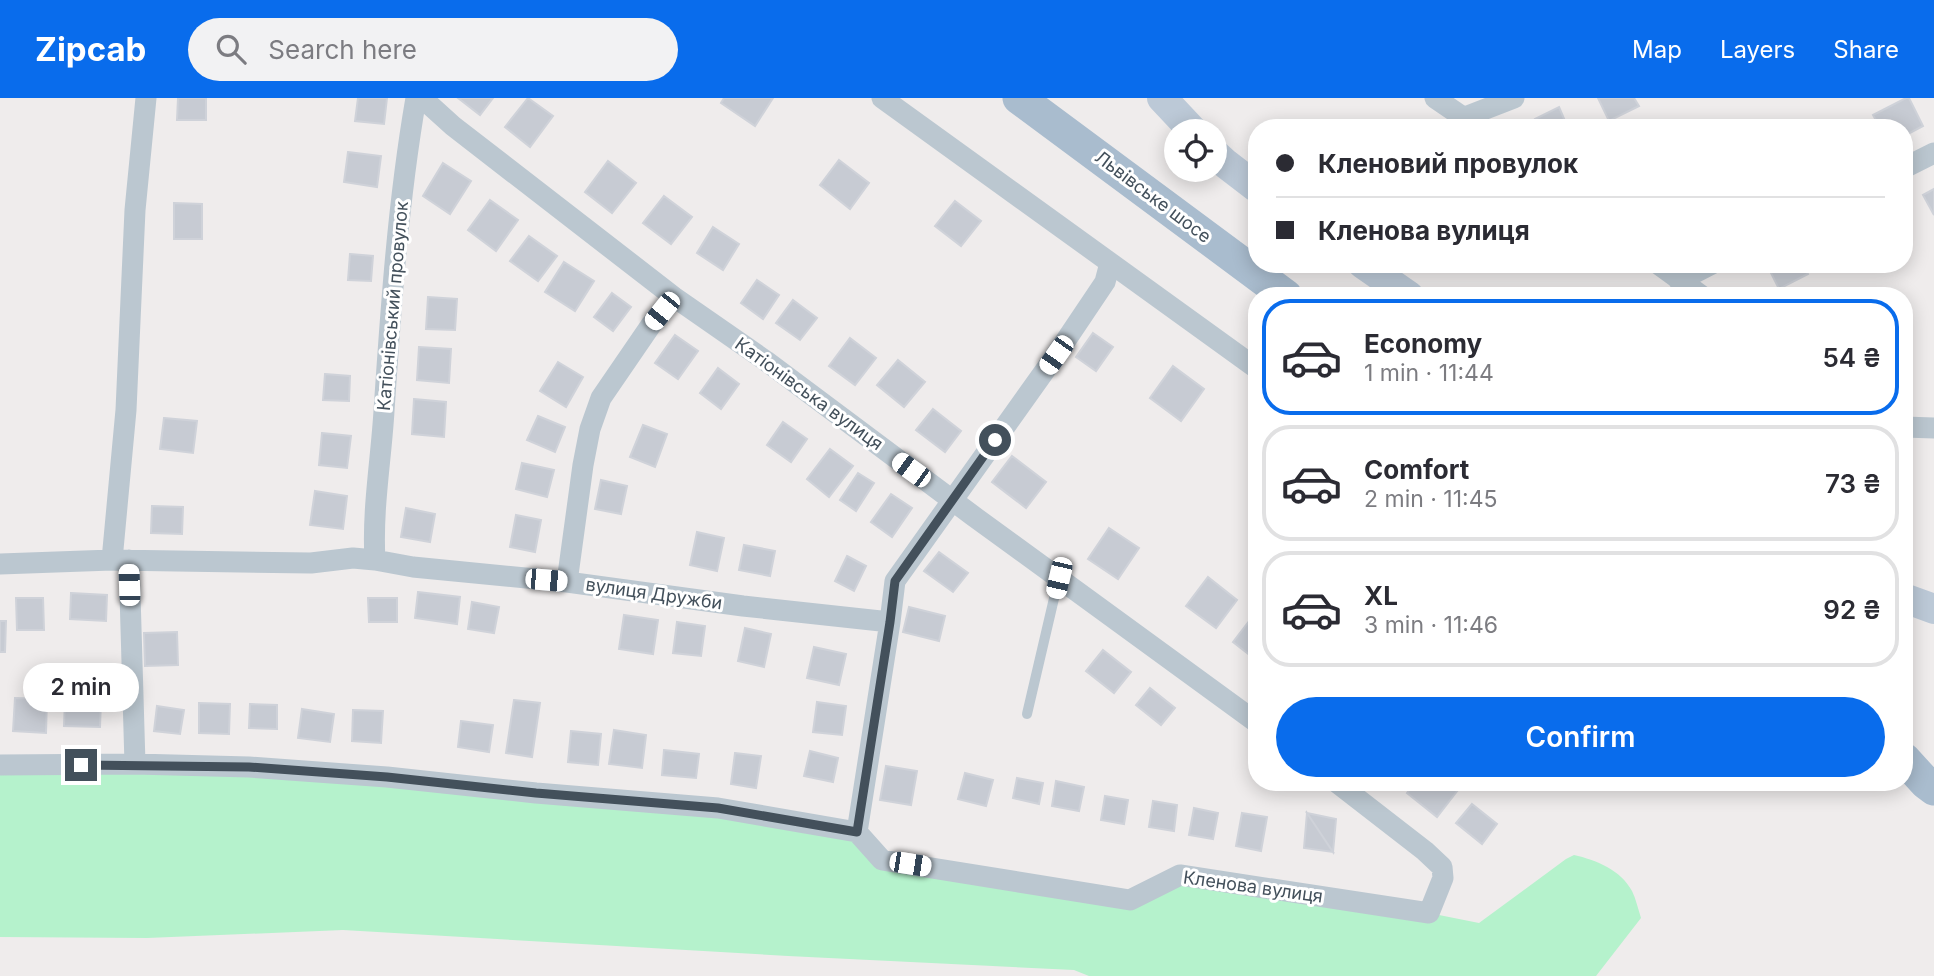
<!DOCTYPE html>
<meta charset="utf-8">
<style>
:root{--surface:#fff;--page:#f2f2f3;--text:#2b2b33;--muted:#7c7c81;--line:#e1e1e2;--accent:#096cec}
body{margin:0;font-family:Inter,sans-serif;background:var(--page);color:var(--text);height:100vh;display:flex;flex-direction:column;font-size:26px;white-space:nowrap}
*{box-sizing:border-box;margin:0}
p{font-size:23px;color:var(--muted)}
.icon{flex:none;width:38px;height:38px;fill:none;stroke:currentColor;stroke-width:2;stroke-linecap:round;stroke-linejoin:round}
.map{position:relative;flex:1;overflow:hidden}
.side{position:absolute;left:1248px;top:189px;width:665px;height:504px;display:flex;flex-direction:column;background:var(--surface);border-radius:28px;box-shadow:0 4px 18px #0003}
.side>*{flex:none}
.guide{position:absolute;left:1248px;top:21px;width:665px;height:154px;border-radius:28px;box-shadow:0 4px 18px #0003;display:grid;align-content:center;height:154px;padding:0 28px;background:var(--surface)}
.buttons{position:absolute;left:1164px;top:21px;display:grid;gap:14px}
.buttons a{display:grid;place-items:center;width:63px;height:63px;border-radius:50%;background:var(--surface);box-shadow:0 4px 18px #0003;font-size:35px}
.end{position:absolute;width:32px;height:32px;margin:-16px;border:9px solid #43505b;background:#fff;box-shadow:0 0 0 4px #fff}
.from{border-radius:50%}
.bubble{position:absolute;height:49px;border-radius:24px;background:var(--surface);box-shadow:0 4px 18px #0003;font-size:23px;font-weight:600;line-height:49px;text-align:center}
.car{position:absolute;width:21px;height:42px;margin:-21px -10px;border-radius:9px;box-shadow:0 0 5px 2px #0007;background:linear-gradient(#fff 24%,#345 0 40%,#fff 0 76%,#345 0 86%,#fff 0)}
.guide b{display:flex;align-items:center;gap:24px;height:66px;font-size:26px}
.guide b+b{border-top:2px solid var(--line)}
.guide i{width:18px;height:18px;background:var(--text)}
ul{padding:12px 0 0;list-style:none}
li{display:flex;align-items:center;gap:21px;height:116px;margin:0 14px 10px;padding:0 14px;border:4px solid var(--line);border-radius:28px}
li div{flex:1}
li b{display:block;font-size:26px}
li em{font-style:normal;font-weight:600}
li.selected{border-color:var(--accent)}
li>.icon{width:63px;height:63px;stroke-width:1.5}
.primary-button{display:flex;gap:14px;margin-top:auto;padding:14px 28px}
.primary-button a{flex:1;height:80px;border-radius:42px;background:var(--accent);color:#fff;font-size:28px;font-weight:600;line-height:80px;text-align:center}
header{display:flex;align-items:center;gap:42px;box-sizing:border-box;height:98px;padding:0 35px;background:var(--accent);color:#fff}
header strong{font-size:33px}
nav{display:flex;gap:38px;margin-inline-start:auto;font-size:24px}
.search{width:490px;height:63px;background:var(--page);display:flex;align-items:center;gap:18px;box-sizing:border-box;padding:0 24px;border-radius:38px;color:var(--muted);font-size:26px}
.map>svg:first-child{display:block}
.green{fill:#b5f2cc}
.building{fill:#c7cbd3;stroke:#cfd2d9;stroke-width:2}
.lines{fill:none;stroke-linecap:round;stroke-linejoin:round}
.lane{stroke:#bbc7d0;stroke-width:10}
.street{stroke:#bbc7d0;stroke-width:21}
.secondary{stroke:#bcc9d7;stroke-width:30}
.primary{stroke:#a9bcce;stroke-width:33}
.route{stroke:#43505b;stroke-width:9}
.labels{text-anchor:middle;stroke-width:6;stroke-linejoin:round;paint-order:stroke}
.street-label{font-size:18px;fill:#43505b;stroke:#fff}
</style>
<header>
<strong>Zipcab</strong>
<div class="search"><svg class="icon" aria-label="search" viewBox="0 0 24 24"><circle cx="10" cy="10" r="6"/><path d="M15 15l6 6"/></svg>Search here</div>
<nav><a>Map</a><a>Layers</a><a>Share</a></nav>
</header>
<div class="map">
<svg width="1934" height="878" viewBox="0 0 1934 878">
<rect width="100%" height="100%" fill="#efecec"/>
<!-- green -->
<path class="green" d="M0 667 249 669 857 734 882 762 1129 802 1180 777 1429 815 1479 825 1566 761 1574 757C1596 762 1621 772 1632 793 1636 801 1638 811 1641 820L1596 878H1089L1074 872 788 858 343 832 147 840 0 839Z"/>
<!-- building -->
<path class="building" d="M178 0H206V22H177Z
M358 0H387L384 26 355 23Z
M458 0H493L480 17Z
M528 0 553 18 530 49 505 29Z
M724 0H773L755 28 721 5Z
M1598 0H1634L1639 8 1609 23Z
M1906 0H1909L1923 28 1904 38V30H1880L1873 17Z
M1559 9 1568 30H1539L1535 21Z
M348 54 381 58 377 89 344 84Z
M839 62 869 85 850 111 820 87Z
M608 63 636 85 612 115 585 94Z
M443 65 471 83 450 116 423 98Z
M1934 91V117L1923 97Z
M664 98 692 119 671 146 643 125Z
M490 102 518 122 496 153 468 132Z
M955 103 981 123 961 148 935 128Z
M174 105 202 106V141H174Z
M713 129 739 146 723 172 697 155Z
M529 138 557 158 538 183 510 163Z
M350 156 373 158 371 183 348 182Z
M564 164 594 183 575 213 545 194Z
M1779 166H1803L1808 176 1779 191 1769 171Z
M757 182 779 197 763 221 741 205Z
M612 195 631 209 613 233 594 219Z
M428 199 457 201 455 232 426 231Z
M793 202 817 220 800 242 776 225Z
M1093 235 1113 249 1096 273 1076 259Z
M675 237 698 253 678 281 655 265Z
M850 240 876 260 855 287 829 268Z
M419 249 451 251 449 285 417 282Z
M898 262 925 284 904 309 877 287Z
M558 264 583 279 566 309 540 293Z
M1173 268 1204 291 1181 323 1150 300Z
M718 270 739 286 721 311 700 295Z
M325 276 350 278 349 303 323 302Z
M414 301 446 304 444 339 412 336Z
M933 311 961 333 945 354 916 332Z
M538 318 565 329 555 354 527 342Z
M164 320 197 323 193 355 160 351Z
M783 324 807 341 791 364 767 347Z
M643 327 667 336 655 369 630 359Z
M322 335 351 338 347 370 319 367Z
M830 351 853 368 829 399 807 381Z
M1012 358 1046 384 1026 410 992 384Z
M522 365 554 372 547 399 516 391Z
M858 375 874 385 856 413 840 402Z
M601 382 627 388 621 416 595 411Z
M315 393 347 398 343 431 310 427Z
M891 396 912 410 892 439 871 424Z
M152 408 183 409 182 436 151 435Z
M406 410 435 416 430 444 401 439Z
M516 417 541 422 535 454 510 449Z
M1109 430 1139 450 1118 481 1088 461Z
M697 434 724 440 717 473 690 467Z
M744 447 775 453 770 478 739 472Z
M939 454 968 475 953 494 924 473Z
M847 458 866 468 854 493 835 483Z
M1208 479 1237 502 1216 530 1186 508Z
M418 494 460 499 457 526 415 520Z
M71 495 107 497 106 523 70 521Z
M16 500H43L44 532H17Z
M368 500H397V524H369Z
M472 504 499 509 494 535 468 531Z
M909 509 945 518 939 543 903 534Z
M624 517 658 522 653 556 619 551Z
M1253 518 1256 521V562L1233 544Z
M0 523H6L5 554H0Z
M677 524 705 528 701 558 673 555Z
M745 530 771 536 764 569 738 563Z
M177 534 178 567 145 568 144 535Z
M814 549 846 556 839 587 807 580Z
M1103 552 1131 574 1114 595 1086 573Z
M1150 590 1175 610 1161 627 1136 607Z
M15 600 47 601 46 635 13 633Z
M65 601 101 602 100 629 64 628Z
M514 602 540 605 532 659 506 655Z
M817 604 846 608 842 637 813 634Z
M199 605 230 606 229 636 199 635Z
M250 606 277 607V631L249 630Z
M157 608 184 612 180 636 154 633Z
M302 611 334 616 330 644 298 640Z
M353 612 383 613 381 645 352 643Z
M461 623 493 627 489 654 458 649Z
M614 632 646 637 642 670 609 666Z
M571 633 601 636 598 667 568 664Z
M664 652 699 656 696 680 662 677Z
M810 653 838 660 833 684 804 678Z
M735 655 761 658 756 690 731 686Z
M886 668 917 673 911 707 880 702Z
M965 675 993 682 986 708 958 701Z
M1017 680 1043 685 1039 706 1013 700Z
M1056 683 1084 689 1079 713 1052 708Z
M1415 684H1448L1458 692 1437 719 1407 695Z
M1105 698 1128 702 1124 726 1101 722Z
M1153 703 1177 707 1174 733 1149 729Z
M1472 706 1497 726 1482 746 1456 725Z
M1194 710 1218 715 1213 741 1189 737Z
M1242 715 1267 719 1261 753 1236 748Z
M1307 715 1336 721 1333 754Z
M1307 715 1333 754 1304 750Z"/>
<g class="lines">
<!-- lane -->
<path class="lane" d="M1027 616 1059 479"/>
<!-- street -->
<path class="street" d="M422 0 453 28 674 199 766 263 972 417 1256 624
M882 0 1256 270
M1435 0 1479 30
M1465 19 1514 0
M1904 70 1934 55
M1658 166 1702 198
M1679 183 1712 166
M1904 329 1934 330
M112 462 126 312 135 112 146 0
M129 462 135 666
M375 462 413 469 567 484 743 508 890 524
M0 466 112 462 311 465 353 460 375 462C372 412 381 363 384 313 391 208 398 104 416 0
M567 484 583 367 590 331 601 300 651 227 674 199
M0 667 135 666 249 669 387 679 536 695 718 710 857 734
M857 734 882 762 1130 802 1180 777 1429 815 1443 780 1442 769 1425 753 1336 684
M857 734 890 524 895 483 1056 257 1105 184 1110 165"/>
<!-- secondary -->
<path class="secondary" d="M1162 0 1193 33
M1214 55 1226 66 1256 89
M1363 166 1409 198
M1904 500 1934 511"/>
<!-- primary -->
<path class="primary" d="M1019 0 1286 198
M1904 661 1926 685 1934 691"/>
</g>
<g class="lines">
<!-- route -->
<path class="route" d="M81 667 249 669 387 679 536 695 718 710 857 734 890 524 895 483 995 342"/>
</g>
<g class="labels">
<!-- street labels -->
<g class="street-label">
<text transform="translate(1153 99) rotate(37)" y="6">Львівське шосе</text>
<text transform="translate(393 208) rotate(-85)" y="6">Катіонівський провулок</text>
<text transform="translate(809 296) rotate(36)" y="6">Катіонівська вулиця</text>
<text transform="translate(654 496) rotate(8)" y="6">вулиця Дружби</text>
<text transform="translate(1253 789) rotate(8)" y="6">Кленова вулиця</text>
</g>
</g>
</svg>
<div class="buttons">
<a><svg class="icon" aria-label="locate" viewBox="0 0 24 24"><circle cx="12" cy="12" r="6"/><path d="M12 2v4M12 18v4M2 12h4M18 12h4"/></svg></a>
</div>
<i class="end from" style="left:995px;top:342px"></i>
<i class="end" style="left:81px;top:667px"></i>
<div class="bubble" style="left:23px;top:565px;width:116px">2 min</div>
<i class="car" style="left:662px;top:213px;rotate:219deg"></i>
<i class="car" style="left:1056px;top:257px;rotate:215deg"></i>
<i class="car" style="left:911px;top:372px;rotate:306deg"></i>
<i class="car" style="left:1059px;top:480px;rotate:193deg"></i>
<i class="car" style="left:546px;top:482px;rotate:95deg"></i>
<i class="car" style="left:129px;top:487px;rotate:358deg"></i>
<i class="car" style="left:910px;top:766px;rotate:99deg"></i>
<div class="guide">
<b><i class="from"></i>Кленовий провулок</b>
<b><i></i>Кленова вулиця</b>
</div>
<section class="side">
<ul>
<li class="selected"><svg class="icon" aria-label="car" viewBox="0 0 24 24"><path d="M5 17H2v-5l4-1 3-4h7l3 4 3 1v5h-3M9 17h6M6 11h13"/><circle cx="7" cy="17" r="2"/><circle cx="17" cy="17" r="2"/></svg><div><b>Economy</b><p>1 min · 11:44</p></div><em>54 ₴</em></li>
<li><svg class="icon" aria-label="car" viewBox="0 0 24 24"><path d="M5 17H2v-5l4-1 3-4h7l3 4 3 1v5h-3M9 17h6M6 11h13"/><circle cx="7" cy="17" r="2"/><circle cx="17" cy="17" r="2"/></svg><div><b>Comfort</b><p>2 min · 11:45</p></div><em>73 ₴</em></li>
<li><svg class="icon" aria-label="car" viewBox="0 0 24 24"><path d="M5 17H2v-5l4-1 3-4h7l3 4 3 1v5h-3M9 17h6M6 11h13"/><circle cx="7" cy="17" r="2"/><circle cx="17" cy="17" r="2"/></svg><div><b>XL</b><p>3 min · 11:46</p></div><em>92 ₴</em></li>
</ul>
<div class="primary-button"><a>Confirm</a></div>
</section>
</div>
